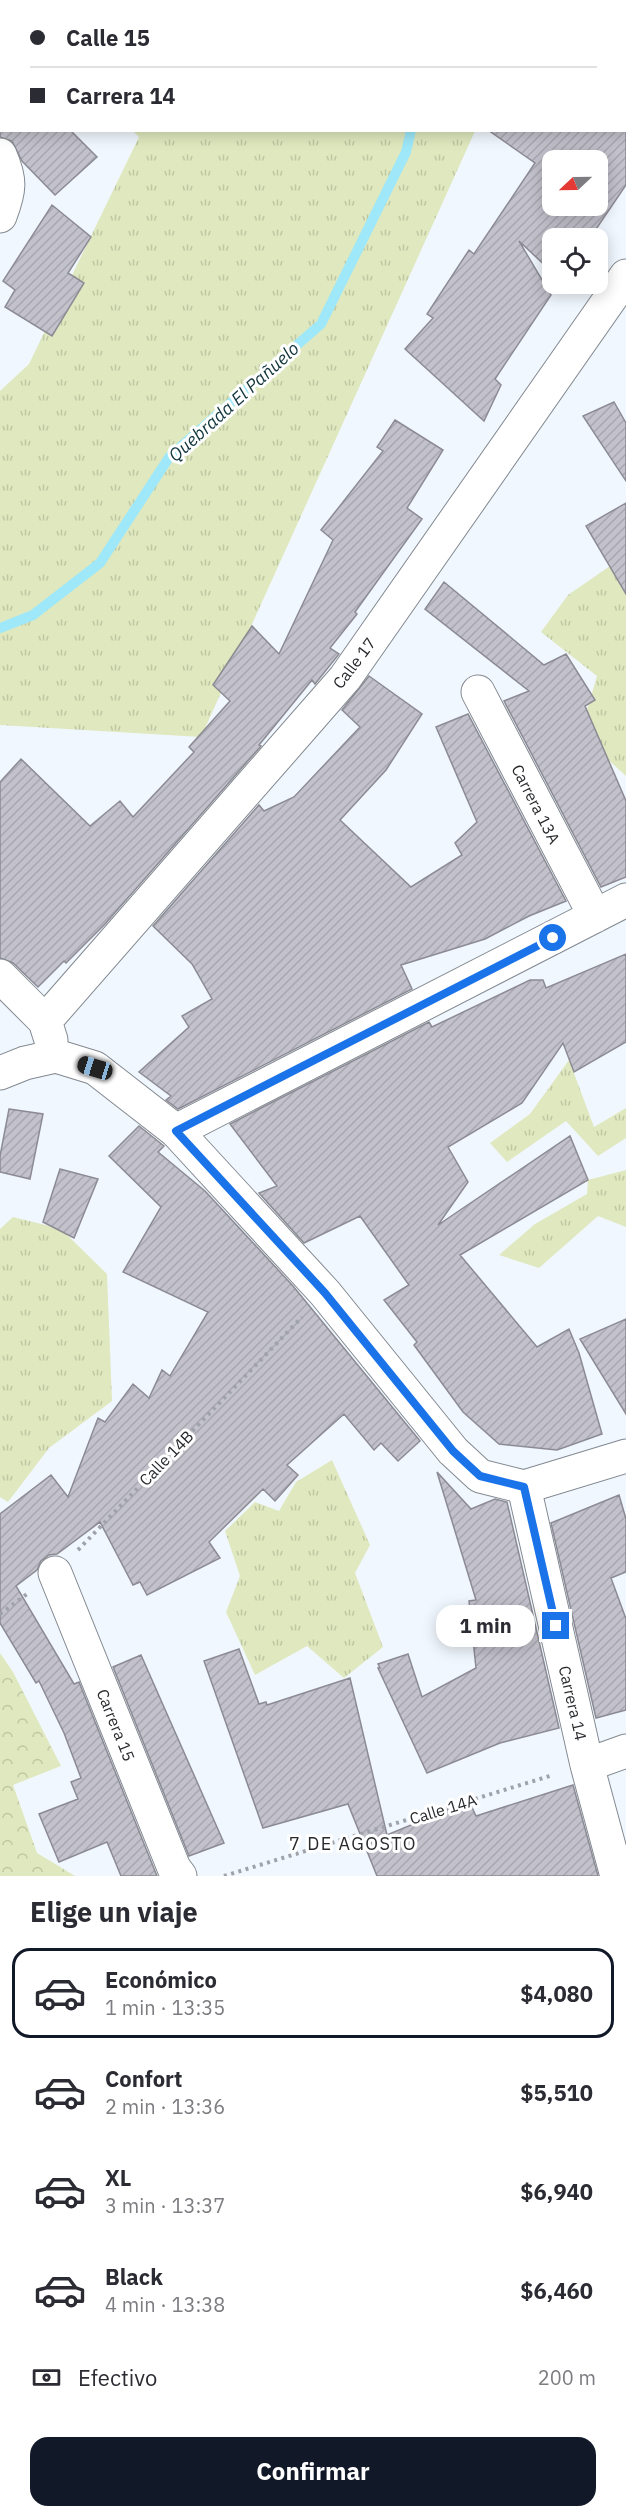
<!DOCTYPE html>
<html lang="es">
<meta charset="utf-8">
<style>
:root{--surface:#fff;--page:#f2f2f3;--text:#2b2b33;--muted:#7c7c81;--line:#e1e1e2;--accent:#111827}
body{margin:0;font-family:"IBM Plex Sans",sans-serif;background:var(--page);color:var(--text);height:100vh;display:flex;flex-direction:column;font-size:22px;white-space:nowrap}
*{box-sizing:border-box;margin:0}
p{font-size:20px;color:var(--muted)}
.icon{flex:none;width:33px;height:33px;fill:none;stroke:currentColor;stroke-width:2;stroke-linecap:round;stroke-linejoin:round}
.map{position:relative;height:1876px;overflow:hidden}
.sheet{display:flex;flex-direction:column;background:var(--surface);flex:1}
.sheet>*{flex:none}
.top-card{position:absolute;left:0px;top:0px;width:627px;height:132px;box-shadow:0 3px 15px #0003;display:grid;align-content:center;height:132px;padding:0 30px;background:var(--surface)}
.needle{width:39px;rotate:248deg}
.buttons{position:absolute;left:542px;top:150px;display:grid;gap:12px}
.buttons a{display:grid;place-items:center;width:66px;height:66px;border-radius:12px;background:var(--surface);box-shadow:0 3px 15px #0003;font-size:30px}
.end{position:absolute;width:27px;height:27px;margin:-14px;border:8px solid #1a73e8;background:#fff;box-shadow:0 0 0 3px #fff}
.from{border-radius:50%}
.bubble{position:absolute;height:42px;border-radius:18px;background:var(--surface);box-shadow:0 3px 15px #0003;font-size:20px;font-weight:700;line-height:42px;text-align:center}
.car{position:absolute;width:18px;height:36px;margin:-18px -9px;border-radius:8px;box-shadow:0 0 4px 2px #0007;background:linear-gradient(#222 24%,#8ab4d8 0 40%,#222 0 76%,#8ab4d8 0 86%,#222 0)}
.top-card b{display:flex;align-items:center;gap:21px;height:57px;font-size:22px}
.top-card b+b{border-top:2px solid var(--line)}
.top-card i{width:15px;height:15px;background:var(--text)}
ul{padding:0;list-style:none}
li{display:flex;align-items:center;gap:18px;height:90px;margin:0 12px 9px;padding:0 18px;border:3px solid transparent;border-radius:18px}
li div{flex:1}
li b{display:block;font-size:22px}
li em{font-style:normal;font-weight:700}
li.on{border-color:var(--accent)}
li>.icon{width:54px;height:54px;stroke-width:1.5}
h2{padding:0 30px;font-size:27px;line-height:72px}
.pay{display:flex;align-items:center;gap:15px;height:66px;padding:0 30px;font-size:22px}
.pay p{margin-inline-start:auto}
.primary-button{display:flex;gap:12px;margin-top:auto;padding:12px 30px}
.primary-button a{flex:1;height:69px;border-radius:18px;background:var(--accent);color:#fff;font-size:24px;font-weight:700;line-height:69px;text-align:center}
.map>svg:first-child{display:block}
.forest{fill:url(#forest-crowns)}
.park{fill:url(#park-tufts)}
.lines{fill:none;stroke-linecap:round;stroke-linejoin:round}
.stream{stroke:#9ee8fa;stroke-width:10}
.building{fill:url(#building-hatch);stroke:#8c8b94;stroke-width:1.5;fill-rule:evenodd}
.minor-casing{stroke:#838990;stroke-width:35}
.tertiary-casing{stroke:#838990;stroke-width:35}
.path{stroke:#9fa3a9;stroke-width:4;stroke-dasharray:3 4.5;stroke-linecap:butt}
.minor{stroke:#fff;stroke-width:33}
.tertiary{stroke:#fff;stroke-width:33}
.route{stroke:#1a73e8;stroke-width:8}
.labels{text-anchor:middle;stroke-width:6;stroke-linejoin:round;paint-order:stroke}
.street-label{font-size:16px;fill:#282a2d;stroke:#fff}
.water-label{font-size:18px;font-style:italic;fill:#12363d;stroke:#fff}
.neighbourhood-label{font-size:18px;letter-spacing:1.5px;fill:#282a2d;stroke:#fff}
</style>
<div class="map">
<svg width="626" height="1876" viewBox="0 0 626 1876">
<defs>
<pattern id="forest-crowns" width="20" height="18" patternUnits="userSpaceOnUse" patternTransform="scale(1.5)"><rect width="20" height="18" fill="#dfe8be"/><path d="M2 6a3 3 0 1 1 6 0M12 15a3 3 0 1 1 6 0" fill="none" stroke="#bfc7a4"/></pattern>
<pattern id="park-tufts" width="24" height="20" patternUnits="userSpaceOnUse" patternTransform="scale(1.5)"><rect width="24" height="20" fill="#dfe8be"/><path d="M3 7l-1-3M5 7V3M7 7l1-3M15 17l-1-3M17 17v-4M19 17l1-3" fill="none" stroke="#bfc7a4"/></pattern>
<pattern id="building-hatch" width="6" height="6" patternUnits="userSpaceOnUse" patternTransform="scale(1.5)"><rect width="6" height="6" fill="#c3c2cc"/><path d="M-1 1l2-2M0 6l6-6M5 7l2-2" fill="none" stroke="#a8a7b0"/></pattern>
</defs>
<rect width="100%" height="100%" fill="#f1f7fe"/>
<!-- forest -->
<path class="forest" d="M0 1653 13 1672 61 1766 13 1785 37 1853 75 1876H0Z"/>
<!-- park -->
<path class="park" d="M53 0H590L52 1Z
M133 131H475L201 737 0 725V391L29 364 139 137Z
M610 566 626 594V776L580 734 597 676 541 632 568 595Z
M569 1060 594 1127 626 1108V1138L598 1156 566 1121 507 1162 490 1143 530 1114Z
M626 1170V1227L598 1216 539 1268 499 1255 535 1224 587 1194 588 1180Z
M13 1217 61 1229 107 1274 112 1401 49 1448 8 1502 0 1497V1229Z
M332 1460 370 1545 355 1573 383 1647 344 1678 307 1646 255 1675 226 1612 240 1576 225 1531 255 1502 279 1511 296 1482Z"/>
<g class="lines">
<!-- stream -->
<path class="stream" d="M368 0 370 2
M0 628 33 615 100 563 170 456 321 324 406 152 411 130"/>
</g>
<!-- building -->
<path class="building" d="M0 130H70L97 157 55 195 22 161 12 141 0 137Z
M488 130H626V185L590 238H552V272L519 241 551 295 495 379 501 385 484 421 405 349 433 318 427 314 469 250 474 254 535 163ZM552 160H597V206H552Z
M52 205 91 237 68 273 84 283 52 336 5 307 15 290 3 281Z
M614 402 626 423V481L583 416Z
M395 420 443 450 407 508 422 519 355 612 357 614 330 648 339 654 315 684 312 680 259 745 261 746 105 924 66 963 64 961 38 987 13 963 0 958V782L21 759 90 826 120 801 133 817 194 752 189 747 230 701 213 685 252 626 279 654 333 540 321 530 383 451 377 447Z
M626 503V594L586 526Z
M444 582 544 665 566 654 595 700 585 706 626 801V877L601 887 504 701 529 691 425 609Z
M369 676 422 714 386 770 340 820 411 887 462 855 455 843 477 822 436 727 468 714 566 901 529 916 485 939 401 965 412 989 178 1109 166 1100 171 1096 139 1072 189 1027 182 1016 212 999 192 964 153 926 259 805 264 811 294 797 360 727 342 710Z
M626 954V1042L574 1072 563 1043 522 1103 448 1147 468 1182 438 1225 570 1136 588 1180 460 1255 537 1347 569 1329 579 1353 602 1434 557 1450 499 1444 463 1412 414 1345 417 1342 384 1300 409 1285 360 1216 304 1243 259 1193 277 1186 230 1124 429 1022 432 1027 530 980H543L546 988Z
M9 1109 43 1114 30 1179 0 1172V1156Z
M139 1126 164 1146 158 1152 205 1191 293 1286 420 1441 398 1461 381 1443 374 1450 344 1414 287 1465 298 1475 275 1501 263 1489 209 1542 220 1558 147 1595 140 1582 133 1585 100 1522 57 1554 49 1555 41 1561 37 1570 16 1586 74 1684 79 1682 157 1876H121L107 1842 59 1862 39 1814 78 1799 71 1782 81 1778 64 1733 39 1681 36 1683 0 1623V1514L51 1475 68 1497 98 1418 105 1422 133 1384 149 1398 162 1370 170 1376 208 1312 123 1272 161 1207 109 1156Z
M60 1169 98 1179 74 1238 43 1222Z
M626 1319V1414L580 1339Z
M437 1472 471 1509 495 1499 507 1502 559 1728 500 1743 427 1773 378 1668H380L378 1664 408 1654 422 1697 476 1668 469 1601 476 1600Z
M619 1495 626 1519V1572L611 1578 626 1619V1710L596 1718 551 1523Z
M239 1649 259 1704 266 1702 267 1705 350 1678 387 1835 469 1801 476 1816 573 1785 598 1876H377L348 1804 263 1828 204 1661Z
M141 1655 224 1843 189 1856 113 1667Z"/>
<g class="lines">
<defs>
<path id="minor" d="M0 155C11 180 10 190 0 216
M478 692 595 916
M0 976 45 1021 51 1040
M45 1021 345 678 626 276
M176 1131 626 900
M524 1487 587 1765 617 1876
M55 1573 174 1868 180 1876
M587 1765 626 1751"/>
<path id="tertiary" d="M0 1073 25 1063 56 1056 95 1068 176 1131 325 1293 453 1451 480 1476 524 1487 626 1456"/>
</defs>
<!-- minor casing -->
<use href="#minor" class="minor-casing"/>
<!-- tertiary casing -->
<use href="#tertiary" class="tertiary-casing"/>
<!-- path -->
<path class="path" d="M78 1550 302 1317
M0 1614 27 1594
M224 1876 553 1775"/>
<!-- minor -->
<use href="#minor" class="minor"/>
<!-- tertiary -->
<use href="#tertiary" class="tertiary"/>
</g>
<g class="lines">
<!-- route -->
<path class="route" d="M553 938 176 1131 325 1293 453 1451 480 1476 524 1487 556 1626"/>
</g>
<g class="labels">
<!-- street labels -->
<g class="street-label">
<text transform="translate(354 663) rotate(-53)" y="6">Calle 17</text>
<text transform="translate(536 804) rotate(63)" y="6">Carrera 13A</text>
<text transform="translate(166 1458) rotate(-46)" y="6">Calle 14B</text>
<text transform="translate(573 1703) rotate(77)" y="6">Carrera 14</text>
<text transform="translate(116 1725) rotate(68)" y="6">Carrera 15</text>
<text transform="translate(443 1809) rotate(-17)" y="6">Calle 14A</text>
</g>
<!-- water labels -->
<g class="water-label">
<text transform="translate(234 402) rotate(-42)" y="6">Quebrada El Pañuelo</text>
</g>
<!-- neighbourhood labels -->
<g class="neighbourhood-label">
<text x="353" y="1850">7 DE AGOSTO</text>
</g>
</g>
</svg>
<div class="buttons">
<a><svg class="needle" viewBox="-14 -14 28 28"><path d="M0-13l5 13h-10z" fill="#e53935"/><path d="M0 13l5-13h-10z" fill="#7c7c81"/></svg></a>
<a><svg class="icon" aria-label="locate" viewBox="0 0 24 24"><circle cx="12" cy="12" r="6"/><path d="M12 2v4M12 18v4M2 12h4M18 12h4"/></svg></a>
</div>
<i class="end from" style="left:553px;top:938px"></i>
<i class="end" style="left:556px;top:1626px"></i>
<div class="bubble" style="left:436px;top:1605px;width:99px">1 min</div>
<i class="car" style="left:95px;top:1068px;rotate:287deg"></i>
<div class="top-card">
<b><i class="from"></i>Calle 15</b>
<b><i></i>Carrera 14</b>
</div>
</div>
<section class="sheet">
<h2>Elige un viaje</h2>
<ul>
<li class="on"><svg class="icon" aria-label="car" viewBox="0 0 24 24"><path d="M5 17H2v-5l4-1 3-4h7l3 4 3 1v5h-3M9 17h6M6 11h13"/><circle cx="7" cy="17" r="2"/><circle cx="17" cy="17" r="2"/></svg><div><b>Económico</b><p>1 min · 13:35</p></div><em>$4,080</em></li>
<li><svg class="icon" aria-label="car" viewBox="0 0 24 24"><path d="M5 17H2v-5l4-1 3-4h7l3 4 3 1v5h-3M9 17h6M6 11h13"/><circle cx="7" cy="17" r="2"/><circle cx="17" cy="17" r="2"/></svg><div><b>Confort</b><p>2 min · 13:36</p></div><em>$5,510</em></li>
<li><svg class="icon" aria-label="car" viewBox="0 0 24 24"><path d="M5 17H2v-5l4-1 3-4h7l3 4 3 1v5h-3M9 17h6M6 11h13"/><circle cx="7" cy="17" r="2"/><circle cx="17" cy="17" r="2"/></svg><div><b>XL</b><p>3 min · 13:37</p></div><em>$6,940</em></li>
<li><svg class="icon" aria-label="car" viewBox="0 0 24 24"><path d="M5 17H2v-5l4-1 3-4h7l3 4 3 1v5h-3M9 17h6M6 11h13"/><circle cx="7" cy="17" r="2"/><circle cx="17" cy="17" r="2"/></svg><div><b>Black</b><p>4 min · 13:38</p></div><em>$6,460</em></li>
</ul>
<div class="pay"><svg class="icon" aria-label="cash" viewBox="0 0 24 24"><path d="M3 7h18v10H3z"/><circle cx="12" cy="12" r="2"/></svg>Efectivo<p>200 m</p></div>
<div class="primary-button"><a>Confirmar</a></div>
</section>
